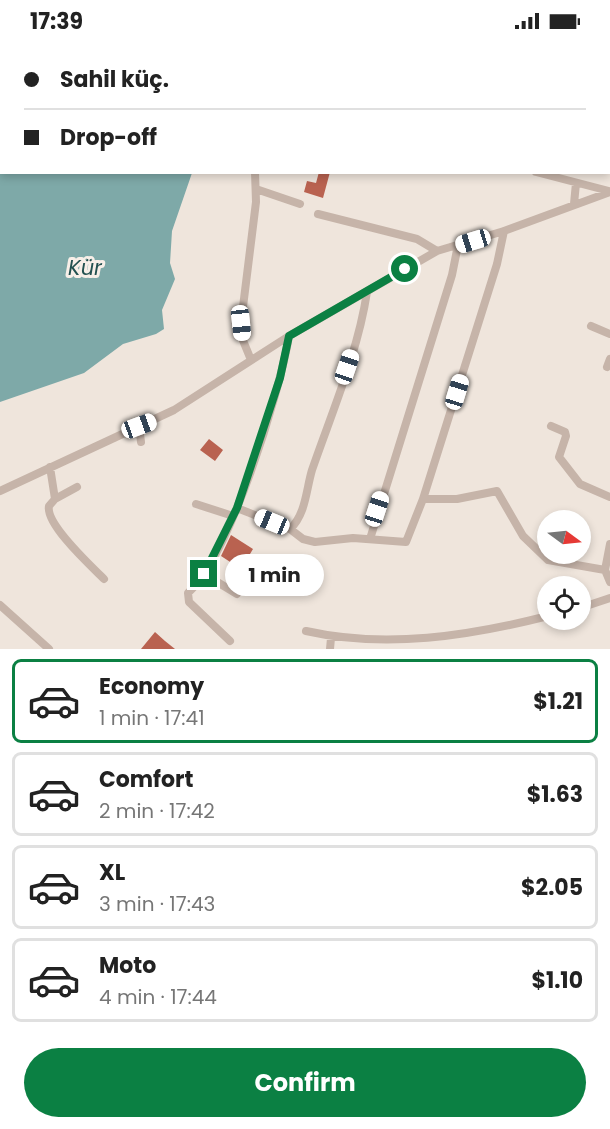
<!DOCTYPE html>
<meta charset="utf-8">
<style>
:root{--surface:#fff;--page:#f2f2f2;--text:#222;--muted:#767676;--line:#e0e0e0;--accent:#0b8043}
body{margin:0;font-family:Poppins,sans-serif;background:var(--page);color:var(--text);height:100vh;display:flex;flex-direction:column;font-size:22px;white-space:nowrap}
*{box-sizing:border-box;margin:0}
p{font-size:20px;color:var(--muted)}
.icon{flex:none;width:33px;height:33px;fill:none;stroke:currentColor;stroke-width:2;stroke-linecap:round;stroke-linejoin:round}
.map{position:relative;height:607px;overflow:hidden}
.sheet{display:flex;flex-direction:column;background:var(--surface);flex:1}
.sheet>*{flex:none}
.hud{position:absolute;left:0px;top:0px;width:610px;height:132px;box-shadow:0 3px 9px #0003;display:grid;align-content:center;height:132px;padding:0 24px;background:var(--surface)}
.needle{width:39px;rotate:105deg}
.buttons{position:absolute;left:537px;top:468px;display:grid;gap:12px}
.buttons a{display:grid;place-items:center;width:54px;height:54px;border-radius:50%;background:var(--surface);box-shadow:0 3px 9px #0003;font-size:30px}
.end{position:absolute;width:27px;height:27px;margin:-14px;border:8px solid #0b8043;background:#fff;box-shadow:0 0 0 3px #fff}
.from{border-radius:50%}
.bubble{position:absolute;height:42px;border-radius:21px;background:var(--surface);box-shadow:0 3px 9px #0003;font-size:20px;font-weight:700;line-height:42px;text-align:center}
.car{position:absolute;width:18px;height:36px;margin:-18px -9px;border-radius:8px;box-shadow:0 0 4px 2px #0007;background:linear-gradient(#fff 24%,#345 0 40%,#fff 0 76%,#345 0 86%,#fff 0)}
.hud b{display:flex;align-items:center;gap:21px;height:57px;font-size:22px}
.hud b+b{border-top:2px solid var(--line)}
.hud i{width:15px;height:15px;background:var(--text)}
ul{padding:10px 0 0;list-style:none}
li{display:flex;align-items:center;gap:18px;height:84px;margin:0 12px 9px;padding:0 12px;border:3px solid var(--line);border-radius:9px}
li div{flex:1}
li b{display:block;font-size:22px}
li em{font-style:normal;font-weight:700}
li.current{border-color:var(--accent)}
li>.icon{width:54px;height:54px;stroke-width:1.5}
.cta{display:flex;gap:12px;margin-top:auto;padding:12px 24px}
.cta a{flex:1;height:69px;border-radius:36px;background:var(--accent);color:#fff;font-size:24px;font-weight:700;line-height:69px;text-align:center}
.status{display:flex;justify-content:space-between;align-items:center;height:42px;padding:0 30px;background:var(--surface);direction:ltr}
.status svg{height:16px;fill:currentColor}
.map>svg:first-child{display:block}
.water{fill:#7ea9a8}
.building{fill:#b96250}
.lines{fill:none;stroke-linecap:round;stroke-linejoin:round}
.minor{stroke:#c6b4a9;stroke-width:8}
.route{stroke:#0b8043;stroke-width:8}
.labels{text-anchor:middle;stroke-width:6;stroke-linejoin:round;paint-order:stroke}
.water-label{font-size:21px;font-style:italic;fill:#225150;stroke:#f7efe8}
</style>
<div class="status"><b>17:39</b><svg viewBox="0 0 49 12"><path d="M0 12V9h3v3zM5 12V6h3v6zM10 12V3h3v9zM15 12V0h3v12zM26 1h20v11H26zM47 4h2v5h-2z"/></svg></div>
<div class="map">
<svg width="610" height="607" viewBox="0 0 610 607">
<rect width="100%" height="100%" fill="#efe5dc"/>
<!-- water -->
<path class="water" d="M0 0 31 1 2 2V130L192 131 172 189 170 221 175 237 162 268 164 287 156 292 123 302 84 331 0 360Z"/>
<!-- building -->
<path class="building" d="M319 130H330L323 156 304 150 307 139 316 141Z
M209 397 223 408 215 419 200 408Z
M231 493 253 507 241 527 221 514Z
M155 590 165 599 175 607H141Z"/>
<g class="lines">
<!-- minor -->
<path class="minor" d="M261 0 267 2
M369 0V2
M220 2 221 0
M390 2 391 0
M609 46H610
M536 130 609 149
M256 147 300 162
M574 162 576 141
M318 172 417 197 437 209
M591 284 610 292
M251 318 242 296 241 281 256 160 255 130
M607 325 610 317
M139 384 141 400
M551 384 565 390 566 394 559 415 580 442 610 455
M50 425 55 457 49 464C45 482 91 524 104 537
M0 449 174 368 289 294 437 209 504 189 610 150
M55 457 77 445
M423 457H457L497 449 523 494 548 518 605 528 610 540
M196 462 233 474
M237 466 290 487 303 497 315 500 353 496 406 500 423 457 497 222 504 189
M290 487C306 472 306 448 312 428 332 370 358 310 367 250
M370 497 452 233 458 203
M605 528 610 502
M204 532 237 552
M0 563 49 607
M580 566 610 556
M306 589C386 607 469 594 548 574
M230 599 189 560 188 551C230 513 279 353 289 294
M330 607 331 596"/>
</g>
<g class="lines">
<!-- route -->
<path class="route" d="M204 532 237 466 280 336 289 294 405 227"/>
</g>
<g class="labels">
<!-- water labels -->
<g class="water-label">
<text x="85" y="233">Kür</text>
</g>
</g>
</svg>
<div class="buttons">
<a><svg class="needle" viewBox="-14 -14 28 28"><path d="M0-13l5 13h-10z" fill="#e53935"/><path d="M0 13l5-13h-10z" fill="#767676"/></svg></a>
<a><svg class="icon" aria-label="locate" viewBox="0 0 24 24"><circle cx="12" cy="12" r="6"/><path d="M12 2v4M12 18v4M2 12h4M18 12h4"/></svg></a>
</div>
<i class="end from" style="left:405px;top:227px"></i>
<i class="end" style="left:204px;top:532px"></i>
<div class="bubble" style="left:225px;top:512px;width:99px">1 min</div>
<i class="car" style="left:473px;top:199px;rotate:253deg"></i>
<i class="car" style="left:241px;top:281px;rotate:174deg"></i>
<i class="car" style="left:347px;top:325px;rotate:19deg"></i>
<i class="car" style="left:457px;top:350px;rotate:17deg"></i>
<i class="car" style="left:139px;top:384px;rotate:70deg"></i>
<i class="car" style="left:377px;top:467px;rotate:18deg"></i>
<i class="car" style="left:272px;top:480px;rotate:292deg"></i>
<div class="hud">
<b><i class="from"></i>Sahil küç.</b>
<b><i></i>Drop-off</b>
</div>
</div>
<section class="sheet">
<ul>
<li class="current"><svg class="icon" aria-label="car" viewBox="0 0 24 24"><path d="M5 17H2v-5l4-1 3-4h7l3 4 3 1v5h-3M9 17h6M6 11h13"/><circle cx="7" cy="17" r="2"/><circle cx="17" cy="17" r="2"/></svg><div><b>Economy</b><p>1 min · 17:41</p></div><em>$1.21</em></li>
<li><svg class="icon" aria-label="car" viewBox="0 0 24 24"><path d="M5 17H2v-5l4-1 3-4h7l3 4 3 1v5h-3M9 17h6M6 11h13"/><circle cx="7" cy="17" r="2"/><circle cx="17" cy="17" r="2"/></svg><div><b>Comfort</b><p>2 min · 17:42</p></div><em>$1.63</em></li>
<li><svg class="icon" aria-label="car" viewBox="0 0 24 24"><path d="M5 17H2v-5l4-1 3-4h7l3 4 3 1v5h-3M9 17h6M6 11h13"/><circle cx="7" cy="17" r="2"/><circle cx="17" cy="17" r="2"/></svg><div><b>XL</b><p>3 min · 17:43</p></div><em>$2.05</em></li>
<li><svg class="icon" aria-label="car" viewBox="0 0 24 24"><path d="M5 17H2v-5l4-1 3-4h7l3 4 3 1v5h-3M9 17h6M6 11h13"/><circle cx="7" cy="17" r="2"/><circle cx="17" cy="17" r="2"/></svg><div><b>Moto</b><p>4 min · 17:44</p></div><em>$1.10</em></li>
</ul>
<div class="cta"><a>Confirm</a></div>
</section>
